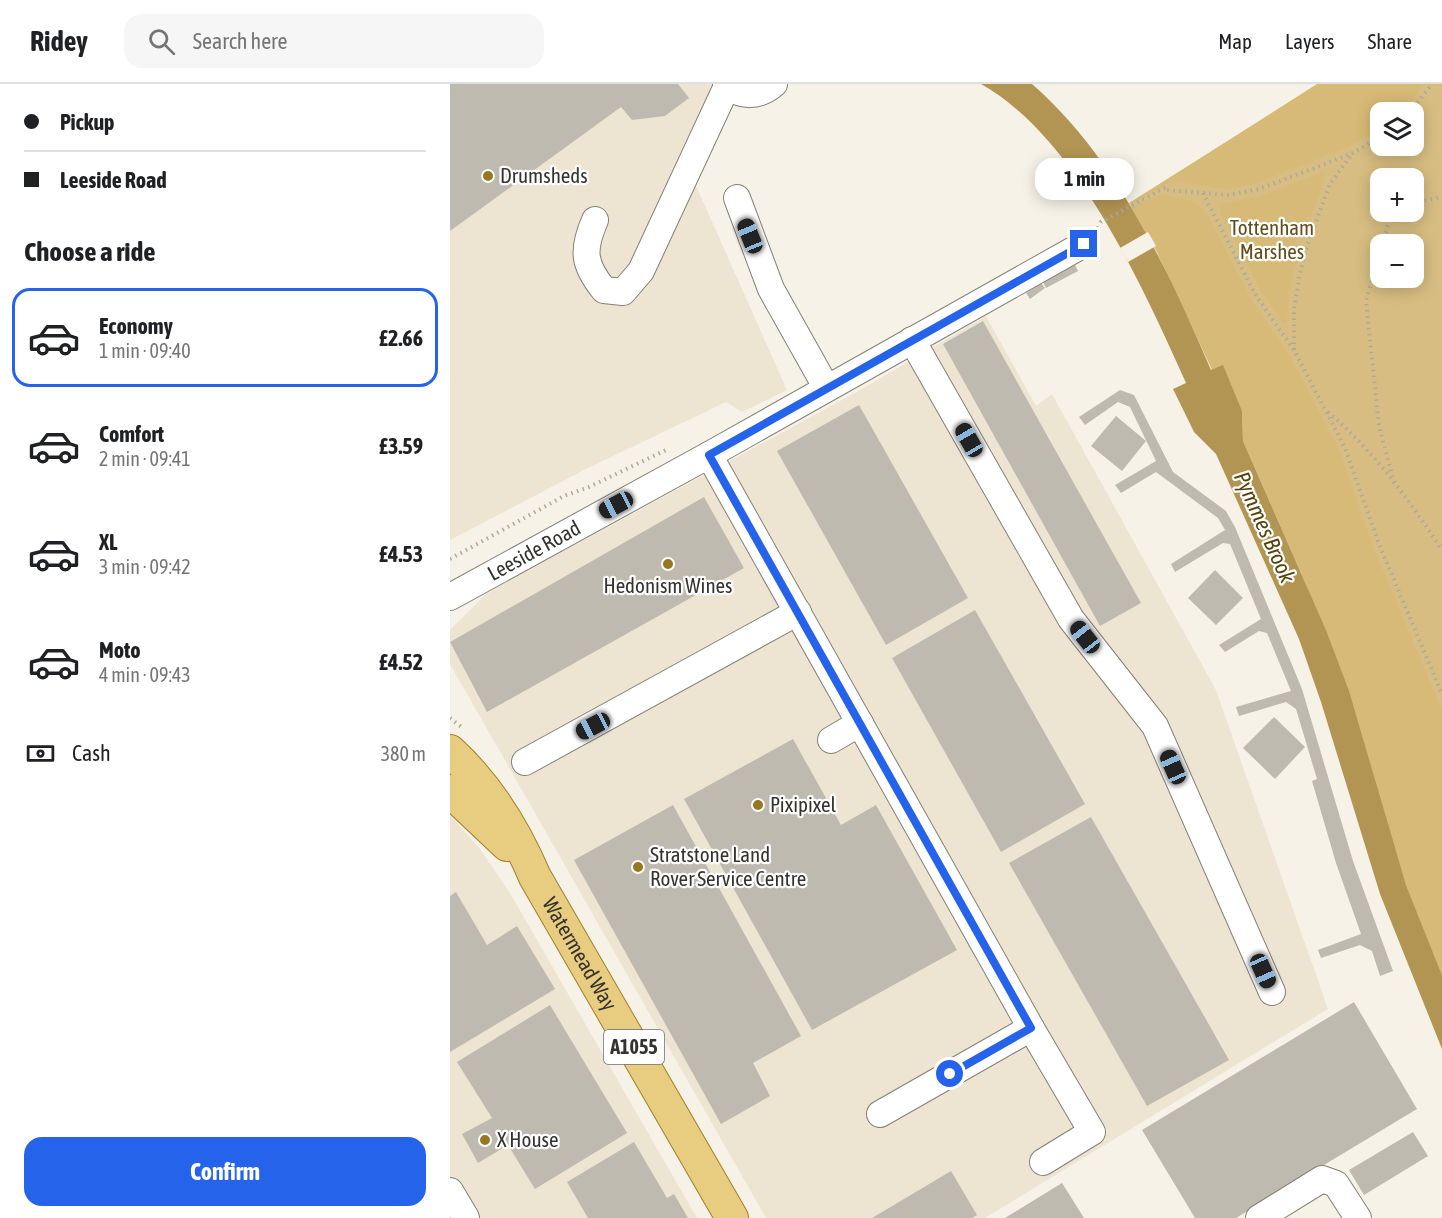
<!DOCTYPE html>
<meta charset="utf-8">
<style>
:root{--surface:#fff;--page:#f6f6f6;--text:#202124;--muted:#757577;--line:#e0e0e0;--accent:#2563eb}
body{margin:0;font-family:"Asap Condensed",sans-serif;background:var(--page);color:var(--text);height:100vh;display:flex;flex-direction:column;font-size:22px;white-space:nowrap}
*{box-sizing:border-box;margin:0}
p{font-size:20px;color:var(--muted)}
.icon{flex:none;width:33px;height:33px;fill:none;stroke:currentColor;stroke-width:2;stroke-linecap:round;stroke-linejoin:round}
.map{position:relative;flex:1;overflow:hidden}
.sheet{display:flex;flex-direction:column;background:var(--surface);width:450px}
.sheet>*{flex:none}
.top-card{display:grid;align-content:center;height:132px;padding:0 24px;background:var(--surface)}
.fabs{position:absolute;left:920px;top:18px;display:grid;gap:12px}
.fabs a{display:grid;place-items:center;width:54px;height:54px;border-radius:12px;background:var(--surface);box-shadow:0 3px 15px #0003;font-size:30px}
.end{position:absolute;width:27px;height:27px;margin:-14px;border:8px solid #2563eb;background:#fff;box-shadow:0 0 0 3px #fff}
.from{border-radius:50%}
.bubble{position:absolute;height:42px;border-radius:18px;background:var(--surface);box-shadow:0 3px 15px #0003;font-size:20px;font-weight:700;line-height:42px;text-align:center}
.car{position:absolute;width:18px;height:36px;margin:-18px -9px;border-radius:8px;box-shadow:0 0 4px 2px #0007;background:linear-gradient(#222 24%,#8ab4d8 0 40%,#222 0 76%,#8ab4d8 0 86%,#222 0)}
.top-card b{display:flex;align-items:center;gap:21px;height:57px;font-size:22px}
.top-card b+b{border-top:2px solid var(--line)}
.top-card i{width:15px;height:15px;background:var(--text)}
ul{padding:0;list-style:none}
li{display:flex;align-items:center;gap:18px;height:99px;margin:0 12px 9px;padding:0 12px;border:3px solid transparent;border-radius:18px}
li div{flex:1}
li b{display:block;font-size:22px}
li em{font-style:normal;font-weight:700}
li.active{border-color:var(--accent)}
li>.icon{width:54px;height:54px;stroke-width:1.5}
h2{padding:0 24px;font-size:27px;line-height:72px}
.pay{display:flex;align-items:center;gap:15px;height:66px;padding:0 24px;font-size:22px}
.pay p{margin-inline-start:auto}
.cta{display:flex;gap:12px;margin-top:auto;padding:12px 24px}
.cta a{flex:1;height:69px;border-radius:18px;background:var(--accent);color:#fff;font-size:24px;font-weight:700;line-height:69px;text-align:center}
header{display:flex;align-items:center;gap:36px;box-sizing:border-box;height:84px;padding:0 30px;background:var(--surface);border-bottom:2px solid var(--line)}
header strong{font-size:28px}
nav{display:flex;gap:33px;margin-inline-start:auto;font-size:21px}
.search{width:420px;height:54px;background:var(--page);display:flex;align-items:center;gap:15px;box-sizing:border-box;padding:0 21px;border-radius:18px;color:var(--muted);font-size:22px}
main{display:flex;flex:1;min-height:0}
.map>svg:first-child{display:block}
.built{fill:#ede5d2}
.green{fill:#d7bd81;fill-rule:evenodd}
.forest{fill:#d7ba77}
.water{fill:#b29553}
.pier{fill:#f7f2e7}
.building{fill:#bfbaaf}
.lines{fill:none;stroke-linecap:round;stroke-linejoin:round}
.minor-casing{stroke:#848076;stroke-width:28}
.major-casing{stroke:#9f802b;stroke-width:34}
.path{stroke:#aca9a0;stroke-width:4;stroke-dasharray:1.5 4.5;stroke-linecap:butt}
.minor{stroke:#fff;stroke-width:26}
.major{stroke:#e8cc7f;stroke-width:32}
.route{stroke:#2563eb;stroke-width:8}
.poi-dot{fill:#977720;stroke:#fff;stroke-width:2}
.labels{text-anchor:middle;stroke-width:4.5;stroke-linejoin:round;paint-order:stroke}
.shield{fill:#fff;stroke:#72706d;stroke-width:1.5}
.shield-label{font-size:20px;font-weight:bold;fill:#35332f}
.poi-label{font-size:21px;fill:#35332f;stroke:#fff;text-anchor:start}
.park-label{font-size:21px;fill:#634e1b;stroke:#fff}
.street-label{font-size:21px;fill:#35332f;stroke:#fff}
.water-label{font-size:22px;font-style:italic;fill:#56420b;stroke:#fff}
</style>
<header>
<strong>Ridey</strong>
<div class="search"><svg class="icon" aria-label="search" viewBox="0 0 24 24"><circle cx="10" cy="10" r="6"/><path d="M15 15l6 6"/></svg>Search here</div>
<nav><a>Map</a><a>Layers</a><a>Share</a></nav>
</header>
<main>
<section class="sheet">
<div class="top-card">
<b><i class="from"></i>Pickup</b>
<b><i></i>Leeside Road</b>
</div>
<h2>Choose a ride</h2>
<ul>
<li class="active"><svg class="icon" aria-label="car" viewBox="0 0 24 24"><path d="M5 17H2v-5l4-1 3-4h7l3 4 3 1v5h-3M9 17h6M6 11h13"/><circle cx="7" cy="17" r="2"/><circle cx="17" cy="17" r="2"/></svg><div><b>Economy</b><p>1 min · 09:40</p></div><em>£2.66</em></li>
<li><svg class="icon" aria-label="car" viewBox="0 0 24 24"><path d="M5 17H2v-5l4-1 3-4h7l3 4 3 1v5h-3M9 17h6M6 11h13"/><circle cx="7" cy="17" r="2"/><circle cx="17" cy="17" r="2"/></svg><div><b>Comfort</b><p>2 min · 09:41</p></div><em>£3.59</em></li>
<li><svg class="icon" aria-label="car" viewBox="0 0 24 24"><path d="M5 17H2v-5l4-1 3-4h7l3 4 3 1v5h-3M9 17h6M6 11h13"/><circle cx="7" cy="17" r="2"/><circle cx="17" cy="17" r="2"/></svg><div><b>XL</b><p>3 min · 09:42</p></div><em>£4.53</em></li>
<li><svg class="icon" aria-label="car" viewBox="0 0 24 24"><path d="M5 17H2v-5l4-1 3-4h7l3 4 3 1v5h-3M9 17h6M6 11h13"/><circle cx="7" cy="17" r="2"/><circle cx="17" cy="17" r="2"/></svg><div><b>Moto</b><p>4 min · 09:43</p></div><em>£4.52</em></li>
</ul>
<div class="pay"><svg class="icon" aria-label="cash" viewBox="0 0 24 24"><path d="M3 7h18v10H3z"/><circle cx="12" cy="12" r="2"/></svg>Cash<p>380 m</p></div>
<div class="cta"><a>Confirm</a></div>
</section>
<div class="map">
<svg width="992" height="1134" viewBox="0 0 992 1134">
<rect width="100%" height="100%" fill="#f7f2e7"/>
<!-- built -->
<path class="built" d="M0 0H283L243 95 337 306 292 328 276 318 136 385 0 456Z
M536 232 586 322 602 310 766 606 878 925 535 1134H316L0 580V546L35 511 48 503 412 305Z
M0 731 30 765 60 809 247 1134H0Z"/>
<!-- green -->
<path class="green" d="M868 0H992V891L956 801 876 546 860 510 792 327 748 254 706 166 679 119ZM930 28H963V62H930ZM930 94H963V128H930ZM930 160H963V194H930Z"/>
<!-- forest -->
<path class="forest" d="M867 0H974L961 18 950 28H930V44L898 63 807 99 777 105 723 97 679 120Z
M871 89 875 94 855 150 849 149 843 165 849 168 840 205 837 236 833 239 811 207 770 128V122L773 120 811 112Z
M713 110 739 116 756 128 800 213 838 269 890 367 923 463 992 626V891L956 801 899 607 876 546 793 357 792 327 773 281 762 286 706 166 681 123Z"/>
<!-- water -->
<path class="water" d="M531 0H582C666 73 718 186 761 286L773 281 792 327 793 357 876 546 899 607 956 801 992 891V965L930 810 871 618 849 555 766 370 744 348 723 305 736 299C692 202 627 54 531 0Z"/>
<!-- pier -->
<path class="pier" d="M698 148 706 162 678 178 670 164Z"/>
<!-- building -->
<path class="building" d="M0 0H228L239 14 215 32 182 36 171 23 0 147Z
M625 181 628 187 596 204 593 198Z
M591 199 595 204 580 215 576 209Z
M533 237 691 519 650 542 493 260Z
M670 306 684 311 723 388 776 427 785 443 852 605 903 777 943 887 930 892 922 867 910 861 871 874 868 866 911 850 886 779 862 697 867 695 846 625 836 618 789 632 786 623 841 607 817 549 809 547 775 568 769 561 811 535 780 460 773 459 725 488 721 480 775 446 768 434 706 388 671 409 665 401 706 377 680 323 668 318 635 341 629 333Z
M409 321 518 514 436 561 327 367Z
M666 332 696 357 672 387 641 362Z
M254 413 294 484 37 628 0 558Z
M765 486 793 514 766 541 738 514Z
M525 526 635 720 551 768 442 574Z
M824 633 855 663 825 695 793 664Z
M343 655 391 741 426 721 507 866 362 946 234 715Z
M223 721 351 952 303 979 320 1012 271 1040 124 776Z
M641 733 779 976 697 1022 559 779Z
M6 808 37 861 67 842 105 905 0 968V812Z
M904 918 967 1025 786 1134H745L692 1046Z
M100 921 177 1049 85 1105 58 1061 28 1079 12 1050 42 1034 7 978Z
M963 1048 978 1072 914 1111 899 1086Z
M184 1058 217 1114 224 1110 238 1134H138L117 1098Z
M501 1087 527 1131 522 1134H422Z
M612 1099 634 1134H555Z"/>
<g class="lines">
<defs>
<g id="minor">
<path d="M276 0C291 14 309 13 324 0"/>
<path d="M287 114 321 205 376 303"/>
<path d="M145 136C132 166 133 180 154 206L173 208 191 187 277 2"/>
<path d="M462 256 621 535 705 642 822 908"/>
<path d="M259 371 581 944 642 1048 593 1078"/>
<path id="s1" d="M0 513 259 371 634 160"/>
<path d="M381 656 410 639"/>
<path d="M75 678 348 528"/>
<path d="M430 1030 581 944"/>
<path d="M0 1107 16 1134"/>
<path d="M809 1134 872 1095 886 1100 908 1134"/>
</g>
<g id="major">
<path id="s2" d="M0 667C38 702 65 746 85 793L282 1134"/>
<path d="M0 707 57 761"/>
</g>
</defs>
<!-- minor casing -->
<use href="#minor" class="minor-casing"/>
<!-- major casing -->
<use href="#major" class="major-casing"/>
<!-- path -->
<path class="path" d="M960 28 982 0
M753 109 805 210 844 266 895 364 929 460 992 610
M963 119 992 113
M648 144 651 138 716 103 717 106 778 111 809 105 901 70 930 53
M932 160 942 128
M930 168 916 217 929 342 945 402
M844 266V225L850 189 857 162 880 100 901 71
M878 328C923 366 960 417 992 466
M0 475 114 412 139 403 216 366
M0 634 14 645"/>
<!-- minor -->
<use href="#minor" class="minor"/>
<!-- major -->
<use href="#major" class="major"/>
</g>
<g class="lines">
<!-- route -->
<path class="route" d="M500 990 581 944 259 371 634 160"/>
</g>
<!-- markers -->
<g class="poi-dot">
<circle cx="38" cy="92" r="6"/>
<circle cx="218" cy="480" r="6"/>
<circle cx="308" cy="721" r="6"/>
<circle cx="188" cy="783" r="6"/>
<circle cx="35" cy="1056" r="6"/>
</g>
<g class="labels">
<!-- shield labels -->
<rect class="shield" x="154" y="946" width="60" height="34" rx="4.5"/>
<g class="shield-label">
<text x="184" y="970">A1055</text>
</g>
<!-- poi labels -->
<g class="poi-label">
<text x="50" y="99">Drumsheds</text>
<text x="218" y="509" text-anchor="middle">Hedonism Wines</text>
<text x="320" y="728">Pixipixel</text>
<text x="200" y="778">Stratstone Land<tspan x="200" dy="24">Rover Service Centre</tspan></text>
<text x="47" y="1063">X House</text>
</g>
<!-- park labels -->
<g class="park-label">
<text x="822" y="151">Tottenham<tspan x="822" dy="24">Marshes</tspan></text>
</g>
<!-- street labels -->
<g class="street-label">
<text dy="7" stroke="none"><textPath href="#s1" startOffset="96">Leeside Road</textPath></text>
<text dy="7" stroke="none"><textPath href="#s2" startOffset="242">Watermead Way</textPath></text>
</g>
<!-- water labels -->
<g class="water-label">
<text transform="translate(815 443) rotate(66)" y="8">Pymmes Brook</text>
</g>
</g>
</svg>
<div class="fabs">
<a><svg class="icon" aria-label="layers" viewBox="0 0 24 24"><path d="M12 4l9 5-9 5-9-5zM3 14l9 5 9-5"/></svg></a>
<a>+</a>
<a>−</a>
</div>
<i class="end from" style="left:500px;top:990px"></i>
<i class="end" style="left:634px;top:160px"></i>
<div class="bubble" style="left:585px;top:74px;width:99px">1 min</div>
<i class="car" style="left:300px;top:152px;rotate:338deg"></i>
<i class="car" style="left:519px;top:356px;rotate:330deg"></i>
<i class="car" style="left:166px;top:421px;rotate:242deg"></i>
<i class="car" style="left:635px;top:553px;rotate:322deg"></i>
<i class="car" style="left:143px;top:642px;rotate:242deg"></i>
<i class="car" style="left:723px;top:683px;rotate:336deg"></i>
<i class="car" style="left:813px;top:887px;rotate:156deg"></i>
</div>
</main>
